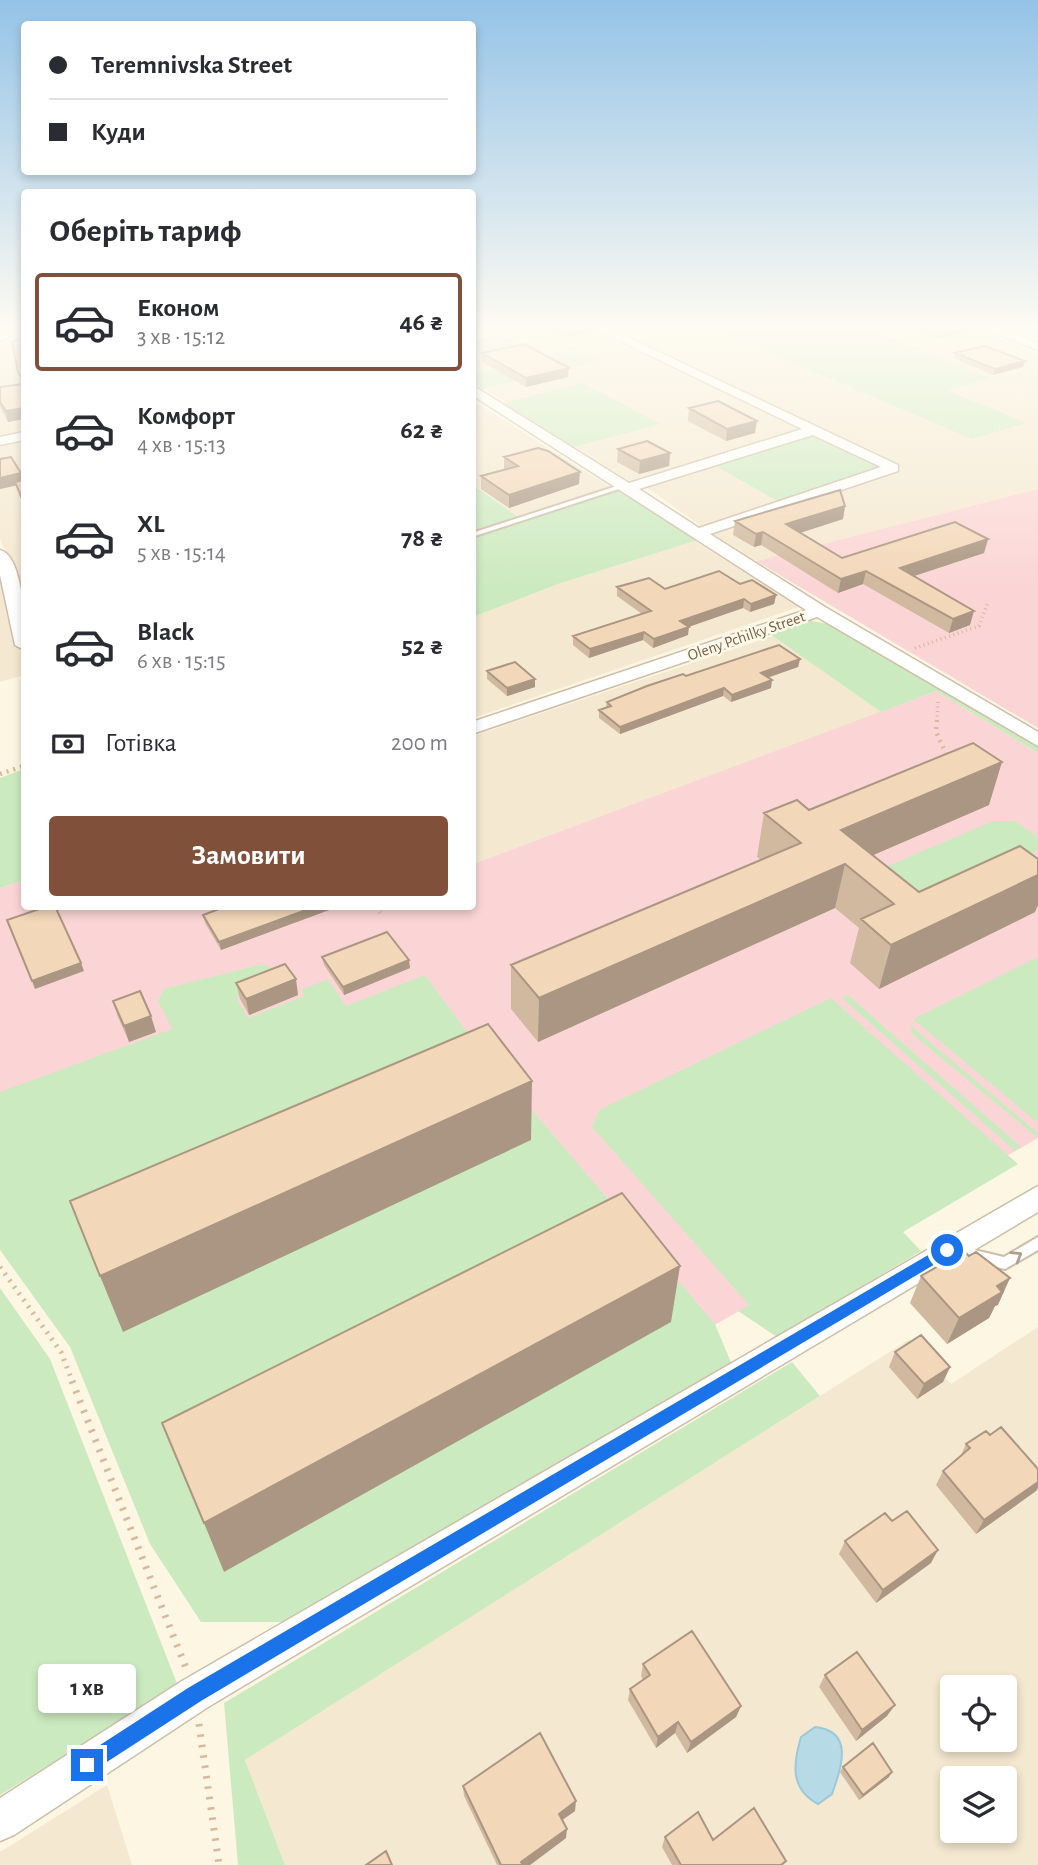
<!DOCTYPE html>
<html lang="uk">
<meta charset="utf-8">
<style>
:root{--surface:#fff;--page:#f2f2f3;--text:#2b2b33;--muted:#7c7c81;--line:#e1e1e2;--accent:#81503b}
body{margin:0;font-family:"Alegreya Sans",sans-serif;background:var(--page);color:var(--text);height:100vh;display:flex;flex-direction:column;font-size:26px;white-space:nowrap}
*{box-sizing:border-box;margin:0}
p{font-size:23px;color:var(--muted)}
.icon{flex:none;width:38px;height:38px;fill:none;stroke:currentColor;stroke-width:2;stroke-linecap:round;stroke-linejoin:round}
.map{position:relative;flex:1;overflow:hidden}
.details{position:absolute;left:21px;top:189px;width:455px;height:721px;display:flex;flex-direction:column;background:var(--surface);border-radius:7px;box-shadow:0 4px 10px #0003}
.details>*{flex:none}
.hud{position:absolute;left:21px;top:21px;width:455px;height:154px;border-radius:7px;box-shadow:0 4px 10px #0003;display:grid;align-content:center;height:154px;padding:0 28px;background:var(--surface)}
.fabs{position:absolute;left:940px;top:1675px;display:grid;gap:14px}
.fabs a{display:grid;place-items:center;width:77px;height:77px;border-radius:7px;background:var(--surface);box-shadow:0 4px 10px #0003;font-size:35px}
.end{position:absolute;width:32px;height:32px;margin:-16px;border:9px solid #1a73e8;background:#fff;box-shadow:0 0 0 4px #fff}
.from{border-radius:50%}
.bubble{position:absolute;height:49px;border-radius:7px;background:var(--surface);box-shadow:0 4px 10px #0003;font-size:23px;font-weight:600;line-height:49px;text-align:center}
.hud b{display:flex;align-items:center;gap:24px;height:66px;font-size:26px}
.hud b+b{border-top:2px solid var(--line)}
.hud i{width:18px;height:18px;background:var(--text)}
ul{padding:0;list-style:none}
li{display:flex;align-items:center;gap:21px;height:98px;margin:0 14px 10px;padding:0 14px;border:4px solid transparent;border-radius:7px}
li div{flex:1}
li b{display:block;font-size:26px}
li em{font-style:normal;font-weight:600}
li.active{border-color:var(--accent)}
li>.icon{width:63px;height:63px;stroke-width:1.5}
h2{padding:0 28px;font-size:32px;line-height:84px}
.pay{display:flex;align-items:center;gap:18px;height:77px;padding:0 28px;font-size:26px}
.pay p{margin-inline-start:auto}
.primary-button{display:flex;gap:14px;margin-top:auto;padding:14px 28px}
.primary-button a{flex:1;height:80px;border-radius:7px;background:var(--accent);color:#fff;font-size:28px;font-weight:600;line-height:80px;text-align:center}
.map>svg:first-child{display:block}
.residential{fill:#f4e8d0;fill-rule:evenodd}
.medical{fill:#fbd5d5}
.green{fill:#cceac0}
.water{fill:#b6dae6;stroke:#9cc8d9;stroke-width:2}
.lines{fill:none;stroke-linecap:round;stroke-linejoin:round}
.service-casing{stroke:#cebea9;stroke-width:4}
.minor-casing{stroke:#cebea9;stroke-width:3}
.path-far3{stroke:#d7ba9c;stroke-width:3.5;stroke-dasharray:1 3.5;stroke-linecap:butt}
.path-far2{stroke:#d7ba9c;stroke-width:4.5;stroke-dasharray:2 5;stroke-linecap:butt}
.path-far1{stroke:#d7ba9c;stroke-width:5;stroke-dasharray:2 6;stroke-linecap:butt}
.path{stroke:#d7ba9c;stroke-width:7;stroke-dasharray:2.5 8;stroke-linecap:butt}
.service{fill:#fff;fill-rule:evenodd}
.minor{fill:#fff;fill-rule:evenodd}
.wall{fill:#d1b99f}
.shaded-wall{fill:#aa9682}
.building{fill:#f3d7b9;stroke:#aa9682;stroke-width:2}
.oneway{stroke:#ac9e91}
.route{fill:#1a73e8}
.labels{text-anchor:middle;stroke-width:5;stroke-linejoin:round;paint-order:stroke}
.far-street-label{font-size:16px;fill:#755d48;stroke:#fff9e9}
</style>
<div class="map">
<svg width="1038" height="1865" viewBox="0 0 1038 1865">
<rect width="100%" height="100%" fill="#fdf6e2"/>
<!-- residential -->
<path class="residential" d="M543 326H590L803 428 629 481 473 382 472 343Z
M600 326H963L1038 354V489L756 561 713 534 903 469 783 410Z
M24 330V434L0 439V340Z
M472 400 610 487 518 517 473 484Z
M24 438V584L19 583 0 538V443Z
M715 466 779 502 701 526 646 487Z
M695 541 799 607 473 718V617L558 584Z
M0 568 16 640 24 659V675L0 682Z
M773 636 881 712 473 864V736Z
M1038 1327V1865H285L245 1760 910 1339 951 1384ZM952 1687H1004V1740H952ZM952 1778H1004V1830H952Z
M107 1785 132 1865H0V1852Z"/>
<!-- medical -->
<path class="medical" d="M1038 489V728L756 561Z
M936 691 1038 753V1138L201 1622 0 1097V888L24 880V906H472L473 864Z"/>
<!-- green -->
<path class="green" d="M707 326H858L990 378 947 390 1026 423 972 439Z
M503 336 538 358 576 349 598 361 482 389 473 382 472 374 501 367 473 349V343Z
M583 383 660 424 574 447 504 403Z
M813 433 884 467 779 502 715 466Z
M472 484 518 517 473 532Z
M622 489 701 539 558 584 473 617V538Z
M809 620 831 625 1038 745V753L936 691 881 712 767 632Z
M24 769V880L0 888V778Z
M993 821H1015L1038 837V849L1029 857 924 907 862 877Z
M1038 957V1123L913 1019Z
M263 964 290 976 236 997 248 1018 304 996 301 990 328 979 346 1006 425 975 482 1052 715 1324 732 1365 290 1622H201L150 1544 70 1347 0 1250V1092L172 1029 158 1001 164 989Z
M848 995 1021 1147 1015 1151 842 998Z
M831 998 1018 1164 903 1232 921 1251 777 1337 738 1311 749 1305 592 1127 599 1110Z
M910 1025 1038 1133V1138L912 1034Z
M0 1288 50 1359 178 1686 0 1795Z
M792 1362 820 1396 245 1760 285 1865H238L224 1703Z"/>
<!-- water -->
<path class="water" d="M815 1727C855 1731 841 1768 832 1794L818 1804C790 1789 793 1764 801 1737Z"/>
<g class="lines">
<defs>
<path id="service" d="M623 484 626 486 625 487 472 537V533Z
M1038 1237V1250L1005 1269 953 1257 948 1255 946 1251 948 1247 953 1245 1004 1257Z"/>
<path id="minor" d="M12 326H24V329L0 341V333Z
M512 326H533L472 342V335Z
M589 326H604L898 465V471L710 534 825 607 1038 732V746L817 617 472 734V722L806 610 472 395V385L629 483 802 429ZM813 435 881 467 699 528 639 489Z
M976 326H992L1038 343V350Z
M24 432V440L0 445V437Z
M0 550C24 556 26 630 24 650L15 645 0 575Z
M1038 1186V1212L208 1707 14 1835 0 1841V1798L182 1681Z"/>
</defs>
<!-- service casing -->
<use href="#service" class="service-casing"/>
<!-- minor casing -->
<use href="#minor" class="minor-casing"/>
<!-- path-far3 -->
<path class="path-far3" d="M915 648 979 626 988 602
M937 721 938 699"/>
<!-- path-far2 -->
<path class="path-far2" d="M937 720 936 732 948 758
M0 774 24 766
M376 906 380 913"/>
<!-- path-far1 -->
<path class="path-far1" d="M0 1267 61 1352 73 1383"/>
<!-- path -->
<path class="path" d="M72 1381 186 1668
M199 1724 219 1865"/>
<!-- service -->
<use href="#service" class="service"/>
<!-- minor -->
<use href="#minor" class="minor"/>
</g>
<!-- wall -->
<path class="wall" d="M543 326H593V331L566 338Z
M904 326H977V329L937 339Z
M24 337V419L8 422 0 407V387L22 384 18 372Z
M482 353 568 377 526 387 482 362Z
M955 353 1023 367 993 375 954 358Z
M689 408 755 433 726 441 688 421Z
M618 449 670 453 669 466 639 474 617 462Z
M504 457 579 484 509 508 481 489V476L504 470Z
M0 459 23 480H24V508L16 485 0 489Z
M845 506 843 519 800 533 842 558 988 539 984 553 913 576 970 625 949 633 863 584 838 593 761 545 754 547 733 535 735 521Z
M740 584 776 595 774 604 750 612 743 608 688 626V635L653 648 643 640 589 658 573 645V636L642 614 617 596V587L665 589Z
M800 659 798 667 768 678 771 688 731 702 723 696 620 734 599 718V710L606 707 607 702 686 676Z
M487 671 535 679V687L507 696 487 679Z
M989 805 873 855 919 892 1035 912 879 989 850 963 859 928 835 908 538 1042 511 1009V965L761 860 757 857 764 813 809 810Z
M227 906H340L221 950 205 923 203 915Z
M322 957 410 968 344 995 324 965Z
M236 983 298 995 249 1015 240 999Z
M113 1001 156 1032 129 1042 118 1017Z
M921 1276 998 1305 995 1306 989 1318 947 1344 910 1303Z
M895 1352 950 1367 943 1382 917 1399 889 1367Z
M966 1444 1036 1491 976 1534 936 1485 943 1471 960 1457Z
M845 1541 931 1563 876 1603 839 1554Z
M643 1664 741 1706 736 1717 687 1753 675 1733 656 1748 628 1700 630 1689 643 1680 641 1676Z
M825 1675 887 1716 856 1741 819 1687Z
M843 1767 889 1777 859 1800 840 1772Z
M463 1786 575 1811 562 1820 566 1838 530 1865H497L464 1796Z
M665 1837 713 1840 786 1861 783 1865H672L662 1847Z"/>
<!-- shaded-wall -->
<path class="shaded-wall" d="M571 326H593V331L566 338V328Z
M965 326H977V329L937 339 939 333Z
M1025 361 1023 367 993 375 995 369Z
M569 368 568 377 526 387V378Z
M24 408V419L8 422 6 411Z
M757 421 755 433 726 441 727 429Z
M670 453 669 466 639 474 640 461Z
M580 472 579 484 509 508V495Z
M21 473 23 484 0 489V478Z
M845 506 843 519 784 538 786 524Z
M763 532 761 545 754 547 756 534Z
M988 539 984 553 896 582 900 568Z
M866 571 863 584 838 593 841 579Z
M776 595 774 604 750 612 751 604Z
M744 599 743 608 680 630V621Z
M974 611 970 625 949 633 953 619Z
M689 627 688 635 653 648 654 639Z
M644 632 643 640 589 658 590 649Z
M800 659 798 667 760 680 761 673Z
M535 679V687L507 696V688Z
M772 680 771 688 731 702 732 695Z
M724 688 723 696 620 734V727Z
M1002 762 989 805 848 866 845 864 835 908 538 1042 539 998 841 830Z
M1038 875V905L1035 912 879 989 891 945Z
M317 906H340L221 950 219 942Z
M409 960 410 968 344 995 343 987Z
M81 963 84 971 35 989 32 981Z
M296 979 298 995 249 1015 246 999Z
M151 1016 156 1032 129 1042 124 1026Z
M532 1081 531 1140 123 1332 100 1276Z
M680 1266 671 1322 224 1572 204 1523Z
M1010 1278 998 1305 995 1306 989 1318 947 1344 959 1318 997 1286Z
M950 1367 943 1382 917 1399 924 1384Z
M1038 1482V1488L1036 1491 976 1534 984 1520Z
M938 1550 931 1563 876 1603 883 1590Z
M895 1705 887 1716 856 1741 862 1730Z
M741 1706 736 1717 687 1753 691 1742Z
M678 1722 675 1733 656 1748 658 1737Z
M892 1772 889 1777 859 1800 863 1795Z
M576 1801 575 1811 558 1823 559 1814Z
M567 1829 566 1838 530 1865H521V1862Z"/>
<!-- building -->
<path class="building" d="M921 326H965L939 333Z
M24 337V381L18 372 12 342Z
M524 344 569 368 526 378 482 353Z
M984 346 1025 361 995 369 955 353Z
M24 384V408L6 411 0 402V387Z
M718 401 757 421 727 429 689 408Z
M647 441 670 453 640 461 618 449Z
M538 448 548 451 580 472 509 495 481 476 518 466 504 457Z
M11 457 21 473 0 478V459Z
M24 480V503L15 482Z
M840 490 845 506 786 524 842 558 955 522 988 539 900 568 974 611 953 619 866 571 841 579 763 532 756 534 735 521Z
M719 571 740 584 752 580 776 595 751 604 744 599 680 621 689 627 654 639 644 632 590 649 573 636 651 611 617 587 649 578 665 589Z
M779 645 800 659 761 673 772 680 732 695 724 688 620 727 599 710 611 706 607 702 647 686 683 674 686 676Z
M515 662 535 679 507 688 487 671Z
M973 743 1002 762 841 830 919 892 1020 846 1038 859V875L891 945 861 919 894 904 845 864 539 998 511 965 801 843 764 813 797 800 809 810Z
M48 906H55L81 963 32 981 7 920Z
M227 906H317L219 942 203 915Z
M387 932 409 960 343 987 322 957Z
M285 964 296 979 246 999 236 983Z
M140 991 151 1016 124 1026 113 1001Z
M488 1024 532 1081 100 1276 70 1201Z
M622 1193 680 1266 204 1523 162 1423Z
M964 1251 969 1256 976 1252 1010 1278 997 1286 1002 1292 959 1318 921 1276Z
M921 1335 950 1367 924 1384 895 1352Z
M1001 1427 1038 1469V1482L984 1520 943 1471 970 1448 966 1444 986 1431 990 1435Z
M907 1511 938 1550 883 1590 845 1541 885 1513 892 1521Z
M692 1631 741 1706 691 1742 678 1722 658 1737 630 1689 650 1675 643 1664Z
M857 1652 895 1705 862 1730 825 1675Z
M540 1733 576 1801 559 1814 567 1829 521 1862 523 1865H501L463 1786Z
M873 1743 892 1772 863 1795 843 1767Z
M754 1808 786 1861 781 1865H681L665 1837 698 1812 713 1840Z
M386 1851 392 1865H366Z"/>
<!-- one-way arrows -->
<defs><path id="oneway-chevron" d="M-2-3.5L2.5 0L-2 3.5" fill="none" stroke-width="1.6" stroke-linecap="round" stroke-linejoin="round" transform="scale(1.75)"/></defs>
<use class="oneway" href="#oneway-chevron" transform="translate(1017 1256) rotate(-31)"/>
<!-- sky -->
<linearGradient id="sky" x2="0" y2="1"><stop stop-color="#94c3e7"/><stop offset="0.56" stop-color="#fefbf2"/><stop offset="1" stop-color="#fefbf2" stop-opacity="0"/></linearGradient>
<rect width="1038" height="587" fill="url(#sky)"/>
<!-- route -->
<path class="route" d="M947 1244 954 1250 952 1254 201 1701 93 1771 87 1774 80 1771 77 1765 80 1758 188 1688Z"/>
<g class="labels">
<!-- far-street labels -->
<g class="far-street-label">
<text transform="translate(746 635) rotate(-19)" y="6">Oleny Pchilky Street</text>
</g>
</g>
</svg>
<div class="fabs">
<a><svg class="icon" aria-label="locate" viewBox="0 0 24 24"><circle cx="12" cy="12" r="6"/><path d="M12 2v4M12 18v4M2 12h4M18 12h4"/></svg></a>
<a><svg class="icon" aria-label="layers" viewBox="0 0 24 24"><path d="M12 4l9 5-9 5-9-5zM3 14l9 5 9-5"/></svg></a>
</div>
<i class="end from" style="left:947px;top:1250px"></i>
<i class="end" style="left:87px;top:1765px"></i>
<div class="bubble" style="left:38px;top:1664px;width:98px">1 хв</div>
<div class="hud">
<b><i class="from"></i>Teremnivska Street</b>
<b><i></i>Куди</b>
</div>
<section class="details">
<h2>Оберіть тариф</h2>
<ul>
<li class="active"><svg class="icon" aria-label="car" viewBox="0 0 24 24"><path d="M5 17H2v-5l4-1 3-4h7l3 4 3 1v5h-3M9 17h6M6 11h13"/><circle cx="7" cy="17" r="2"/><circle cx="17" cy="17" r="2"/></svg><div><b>Економ</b><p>3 хв · 15:12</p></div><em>46 ₴</em></li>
<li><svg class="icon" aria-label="car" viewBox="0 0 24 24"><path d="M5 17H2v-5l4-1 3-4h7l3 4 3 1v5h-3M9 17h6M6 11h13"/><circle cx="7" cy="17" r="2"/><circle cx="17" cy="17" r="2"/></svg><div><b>Комфорт</b><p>4 хв · 15:13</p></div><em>62 ₴</em></li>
<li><svg class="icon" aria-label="car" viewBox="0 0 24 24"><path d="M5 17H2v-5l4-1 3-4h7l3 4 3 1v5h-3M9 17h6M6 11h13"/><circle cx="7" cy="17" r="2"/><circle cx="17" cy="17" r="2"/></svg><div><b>XL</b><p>5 хв · 15:14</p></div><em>78 ₴</em></li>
<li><svg class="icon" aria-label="car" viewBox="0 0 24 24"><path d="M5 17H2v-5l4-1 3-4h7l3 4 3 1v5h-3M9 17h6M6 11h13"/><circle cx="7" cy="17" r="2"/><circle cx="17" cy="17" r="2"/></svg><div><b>Black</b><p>6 хв · 15:15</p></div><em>52 ₴</em></li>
</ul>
<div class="pay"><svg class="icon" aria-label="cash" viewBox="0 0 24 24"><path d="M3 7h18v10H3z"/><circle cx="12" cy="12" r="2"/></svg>Готівка<p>200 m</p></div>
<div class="primary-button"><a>Замовити</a></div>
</section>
</div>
